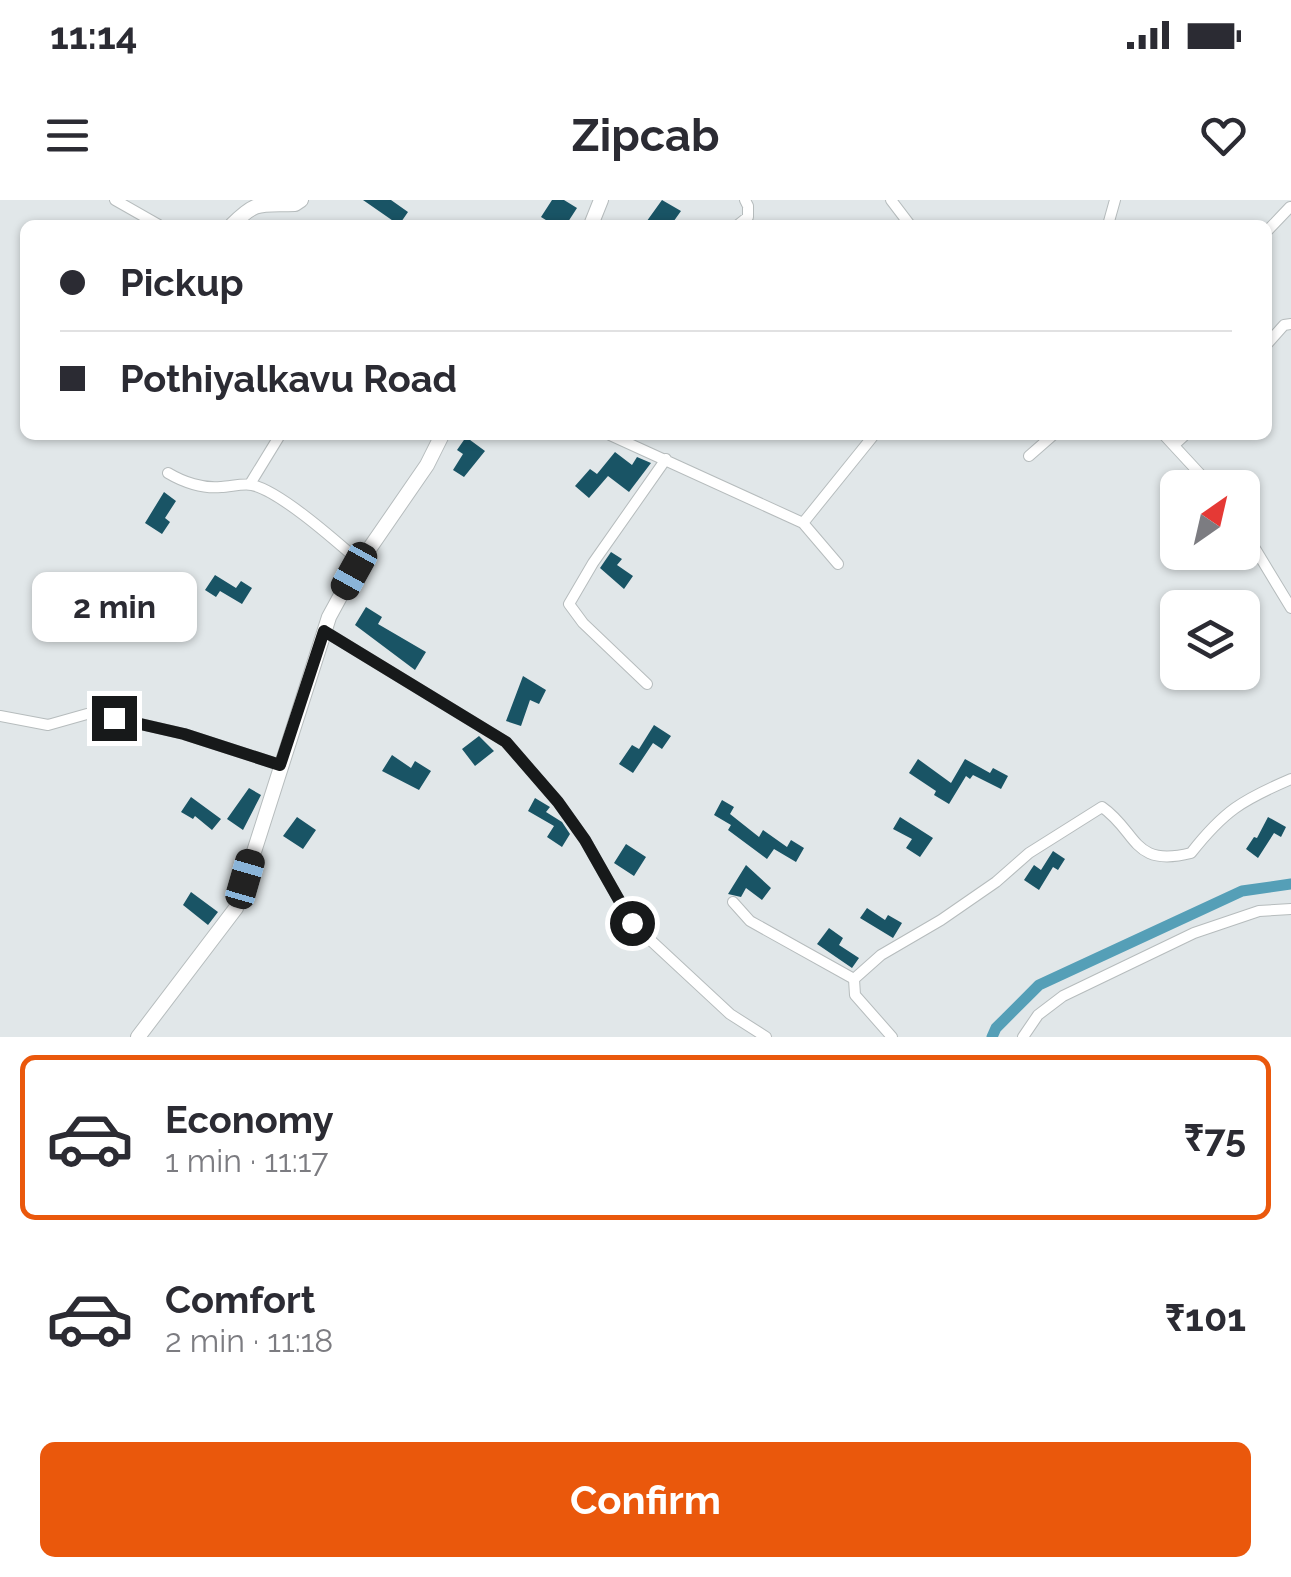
<!DOCTYPE html>
<meta charset="utf-8">
<style>
:root{--surface:#fff;--page:#f2f2f3;--text:#2b2b33;--muted:#7c7c81;--line:#e1e1e2;--accent:#ea580c}
body{margin:0;font-family:Raleway,sans-serif;background:var(--page);color:var(--text);height:100vh;display:flex;flex-direction:column;font-size:38px;white-space:nowrap}
*{box-sizing:border-box;margin:0}
p{font-size:32px;color:var(--muted)}
.icon{flex:none;width:55px;height:55px;fill:none;stroke:currentColor;stroke-width:2;stroke-linecap:round;stroke-linejoin:round}
.map{position:relative;height:837px;overflow:hidden}
.sheet{display:flex;flex-direction:column;background:var(--surface);flex:1}
.sheet>*{flex:none}
.hud{position:absolute;left:20px;top:20px;width:1252px;height:220px;border-radius:15px;box-shadow:0 2px 8px #0004;display:grid;align-content:center;height:220px;padding:0 40px;background:var(--surface)}
.needle{width:65px;rotate:34deg}
.fabs{position:absolute;left:1160px;top:270px;display:grid;gap:20px}
.fabs a{display:grid;place-items:center;width:100px;height:100px;border-radius:15px;background:var(--surface);box-shadow:0 2px 8px #0004;font-size:50px}
.end{position:absolute;width:45px;height:45px;margin:-22px;border:12px solid #17191a;background:#fff;box-shadow:0 0 0 5px #fff}
.from{border-radius:50%}
.bubble{position:absolute;height:70px;border-radius:15px;background:var(--surface);box-shadow:0 2px 8px #0004;font-size:32px;font-weight:700;line-height:70px;text-align:center}
.car{position:absolute;width:30px;height:60px;margin:-30px -15px;border-radius:12px;box-shadow:0 0 8px 2px #0007;background:linear-gradient(#222 24%,#8ab4d8 0 40%,#222 0 76%,#8ab4d8 0 86%,#222 0)}
.hud b{display:flex;align-items:center;gap:35px;height:95px;font-size:38px}
.hud b+b{border-top:2px solid var(--line)}
.hud i{width:25px;height:25px;background:var(--text)}
ul{padding:18px 0 0;list-style:none}
li{display:flex;align-items:center;gap:30px;height:165px;margin:0 20px 15px;padding:0 20px;border:5px solid transparent;border-radius:15px}
li div{flex:1}
li b{display:block;font-size:38px}
li em{font-style:normal;font-weight:700}
li.active{border-color:var(--accent)}
li>.icon{width:90px;height:90px;stroke-width:1.5}
.primary-button{display:flex;gap:20px;margin-top:auto;padding:20px 40px}
.primary-button a{flex:1;height:115px;border-radius:15px;background:var(--accent);color:#fff;font-size:40px;font-weight:700;line-height:115px;text-align:center}
.status{display:flex;justify-content:space-between;align-items:center;height:70px;padding:0 50px;background:var(--surface);direction:ltr}
.status svg{height:28px;fill:currentColor}
header{display:flex;justify-content:space-between;align-items:center;height:130px;padding:0 40px;background:var(--surface);font-size:45px;font-weight:700}
.map>svg:first-child{display:block}
.lines{fill:none;stroke-linecap:round;stroke-linejoin:round}
.canal{stroke:#559fb7;stroke-width:11}
.building{fill:#195465}
.street-casing{stroke:#b6bcbd;stroke-width:12}
.secondary-casing{stroke:#b6bcbd;stroke-width:16}
.path{stroke:#989c9e;stroke-width:2.5;stroke-dasharray:2.5 8;stroke-linecap:butt}
.street{stroke:#fff;stroke-width:10}
.secondary{stroke:#fff;stroke-width:14}
.route{stroke:#17191a;stroke-width:12}
</style>
<div class="status"><b>11:14</b><svg viewBox="0 0 49 12"><path d="M0 12V9h3v3zM5 12V6h3v6zM10 12V3h3v9zM15 12V0h3v12zM26 1h20v11H26zM47 4h2v5h-2z"/></svg></div>
<header><svg class="icon" aria-label="menu" viewBox="0 0 24 24"><path d="M4 6h16M4 12h16M4 18h16"/></svg>Zipcab<svg class="icon" aria-label="heart" viewBox="0 0 24 24"><path d="M12 20l-8-8c-3-5 5-10 8-4 3-6 11-1 8 4z"/></svg></header>
<div class="map">
<svg width="1291" height="837" viewBox="0 0 1291 837">
<rect width="100%" height="100%" fill="#e1e7e9"/>
<g class="lines">
<!-- canal -->
<path class="canal" d="M992 837 996 828 1039 785 1242 691 1291 684"/>
</g>
<!-- building -->
<path class="building" d="M363 0H391L408 12 399 25Z
M552 0H564L577 8 566 25H554L541 17Z
M662 0 681 11 671 25H644Z
M466 237 485 251 464 277 453 270 463 254 457 250Z
M615 252 632 265 637 257 651 263 629 292 608 276 589 298 575 286 590 269 597 274Z
M164 292 176 301 165 318 170 322 162 334 145 323Z
M611 352 622 359 617 365 633 376 624 389 600 368Z
M215 375 236 388 241 381 252 388 242 404 220 391 216 397 205 390Z
M366 407 382 417 378 424 426 452 415 470 355 425Z
M523 476 546 490 539 504 530 500 521 526 506 521Z
M654 525 671 536 662 549 653 543 633 573 619 564 632 545 639 549Z
M479 536 494 551 475 566 462 549Z
M392 555 411 568 415 561 431 571 419 590 382 571Z
M918 559 951 583 965 559 990 573 993 568 1008 576 1001 589 973 575 970 579 966 576 949 604 934 595 936 591 909 573Z
M249 588 261 595 243 630 227 619Z
M191 597 221 619 212 630 195 616 193 619 181 612Z
M535 598 550 607 546 612 562 622 570 634 562 647 547 637 554 626 528 611Z
M722 600 734 607 730 614 759 637 763 630 787 647 791 640 804 648 796 662 774 649 767 659 728 630 731 625 714 615Z
M297 617 316 630 303 649 283 636Z
M900 617 933 638 920 657 906 648 912 639 893 629Z
M1268 617 1286 627 1281 637 1274 633 1258 658 1246 649 1254 637 1257 638Z
M626 644 646 657 634 676 614 663Z
M1053 651 1065 659 1058 670 1053 667 1039 690 1024 680 1034 665 1041 670Z
M746 665 771 688 762 700 746 688 741 697 728 694Z
M191 692 218 712 208 725 183 705Z
M867 708 885 720 888 715 902 723 893 738 860 718Z
M829 728 843 738 839 745 859 758 852 768 817 744Z"/>
<g class="lines">
<defs>
<path id="street" d="M115 0 159 25
M891 0 910 25
M738 25 748 17V6L745 0
M1108 25 1115 0
M1268 30 1290 7
M1268 143 1284 125 1291 124
M610 235 803 323 874 235
M1164 235 1213 288
M1174 245 1185 235
M1029 256 1053 235
M168 273C183 282 203 289 221 287 230 287 242 283 252 285 280 291 337 342 360 362
M250 284 280 235
M803 323 838 364
M1242 327 1291 408
M324 431 506 542 558 602 585 640 632 723 730 814 766 837
M647 484 583 423 569 404 593 363 666 259
M0 516 48 525 87 514H98L184 534 280 565
M733 702 750 721 854 779 881 755 941 720 996 682 1029 653 1102 607C1138 632 1132 668 1191 653 1224 611 1242 600 1291 579
M854 779 855 795 892 837
M1023 837 1038 815 1063 796 1194 733 1259 711 1291 709"/>
<path id="secondary" d="M232 25C257 0 259 5 295 4L301 0
M591 25 601 0
M138 837 236 708 329 417 354 371 427 265 442 235"/>
</defs>
<!-- street casing -->
<use href="#street" class="street-casing"/>
<!-- secondary casing -->
<use href="#secondary" class="secondary-casing"/>
<!-- path -->
<path class="path" d="M420 235 427 241"/>
<!-- street -->
<use href="#street" class="street"/>
<!-- secondary -->
<use href="#secondary" class="secondary"/>
</g>
<g class="lines">
<!-- route -->
<path class="route" d="M114 518 184 534 280 565 324 431 506 542 558 602 585 640 632 723"/>
</g>
</svg>
<div class="fabs">
<a><svg class="needle" viewBox="-14 -14 28 28"><path d="M0-13l5 13h-10z" fill="#e53935"/><path d="M0 13l5-13h-10z" fill="#7c7c81"/></svg></a>
<a><svg class="icon" aria-label="layers" viewBox="0 0 24 24"><path d="M12 4l9 5-9 5-9-5zM3 14l9 5 9-5"/></svg></a>
</div>
<i class="end from" style="left:632px;top:723px"></i>
<i class="end" style="left:114px;top:518px"></i>
<div class="bubble" style="left:32px;top:372px;width:165px">2 min</div>
<i class="car" style="left:354px;top:371px;rotate:209deg"></i>
<i class="car" style="left:245px;top:679px;rotate:16deg"></i>
<div class="hud">
<b><i class="from"></i>Pickup</b>
<b><i></i>Pothiyalkavu Road</b>
</div>
</div>
<section class="sheet">
<ul>
<li class="active"><svg class="icon" aria-label="car" viewBox="0 0 24 24"><path d="M5 17H2v-5l4-1 3-4h7l3 4 3 1v5h-3M9 17h6M6 11h13"/><circle cx="7" cy="17" r="2"/><circle cx="17" cy="17" r="2"/></svg><div><b>Economy</b><p>1 min · 11:17</p></div><em>₹75</em></li>
<li><svg class="icon" aria-label="car" viewBox="0 0 24 24"><path d="M5 17H2v-5l4-1 3-4h7l3 4 3 1v5h-3M9 17h6M6 11h13"/><circle cx="7" cy="17" r="2"/><circle cx="17" cy="17" r="2"/></svg><div><b>Comfort</b><p>2 min · 11:18</p></div><em>₹101</em></li>
</ul>
<div class="primary-button"><a>Confirm</a></div>
</section>
